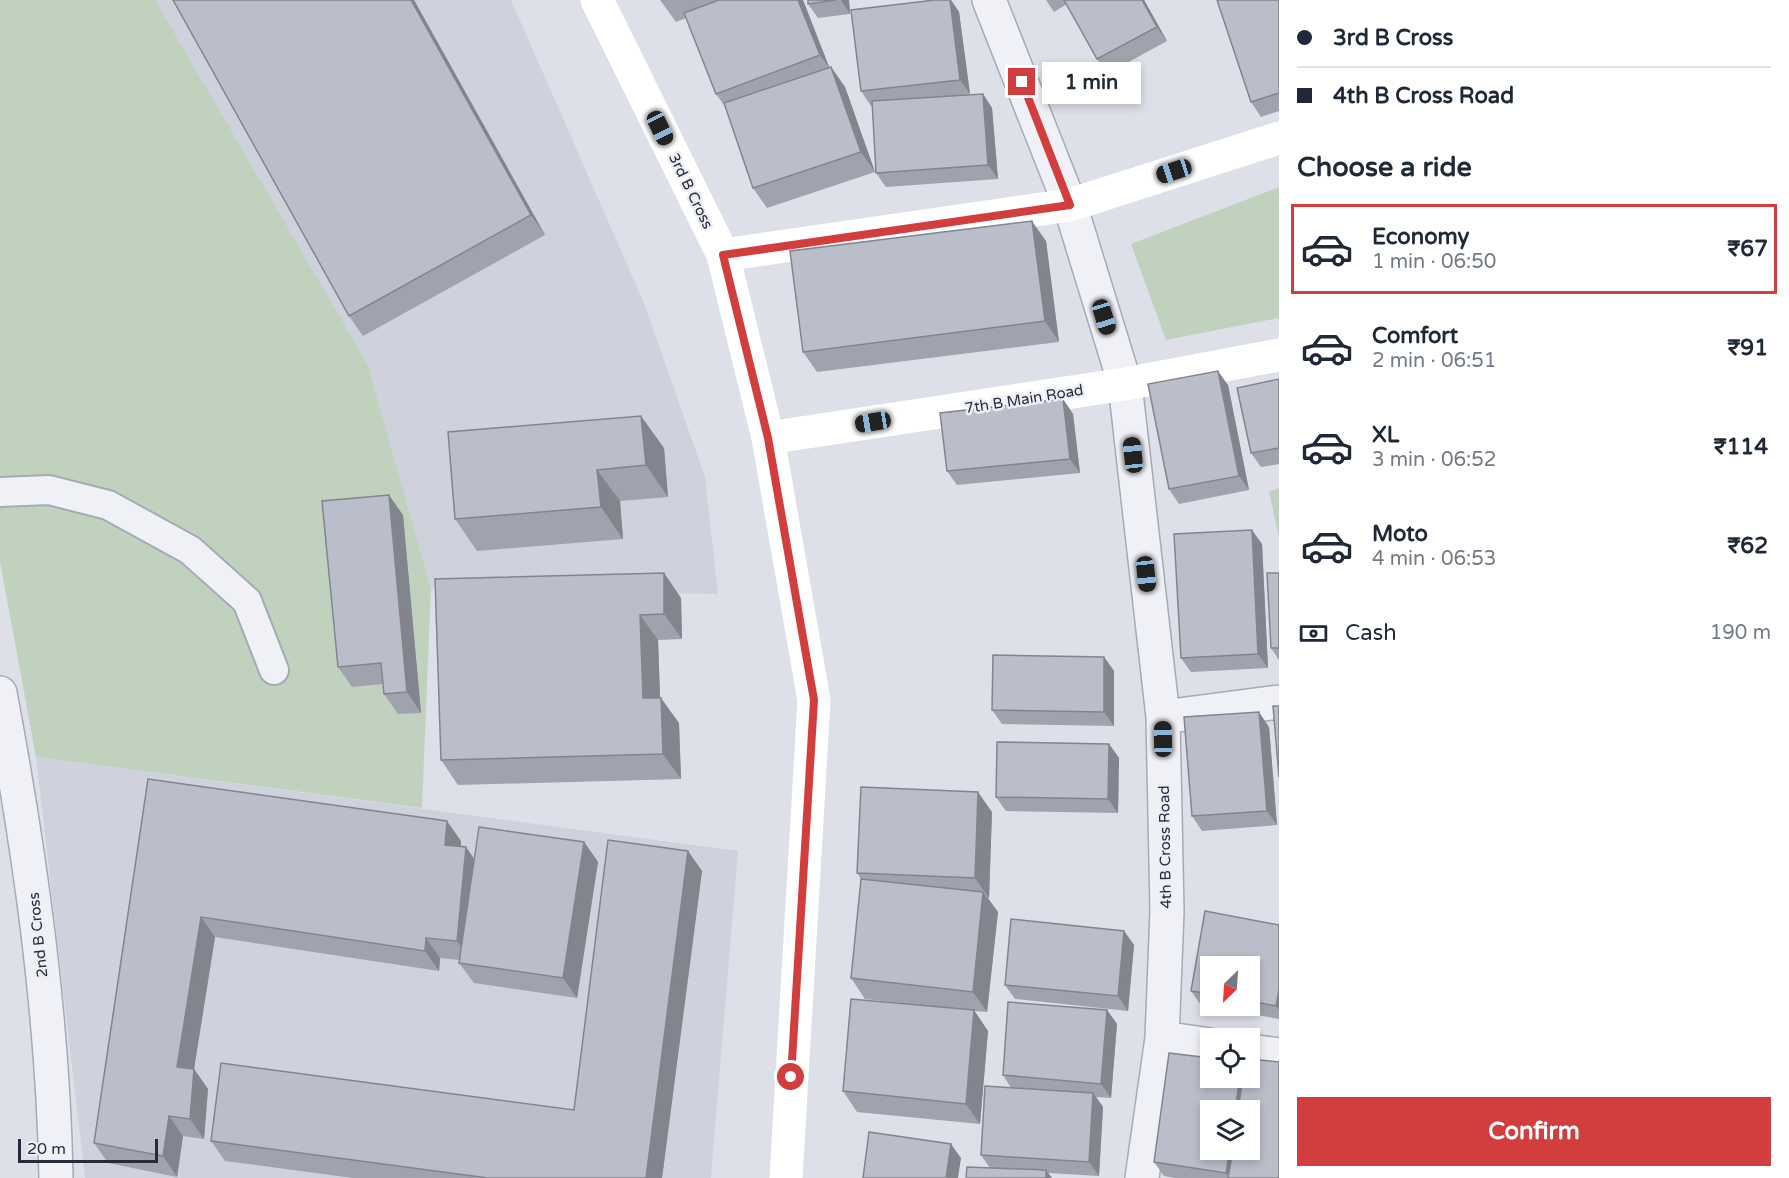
<!DOCTYPE html>
<meta charset="utf-8">
<style>
:root{--surface:#fff;--page:#f6f6f7;--text:#1f2937;--muted:#747a83;--line:#e0e1e3;--accent:#d23e3d}
body{margin:0;font-family:"Varela Round",sans-serif;background:var(--page);color:var(--text);height:100vh;display:flex;flex-direction:column;font-size:22px;white-space:nowrap}
*{box-sizing:border-box;margin:0}
p{font-size:20px;color:var(--muted)}
.icon{flex:none;width:33px;height:33px;fill:none;stroke:currentColor;stroke-width:2;stroke-linecap:round;stroke-linejoin:round}
.map{position:relative;flex:1;overflow:hidden}
.panel{display:flex;flex-direction:column;background:var(--surface);width:510px}
.panel>*{flex:none}
.hud{display:grid;align-content:center;height:132px;padding:0 18px;background:var(--surface)}
.needle{width:39px;rotate:205deg}
.fabs{position:absolute;left:1200px;top:956px;display:grid;gap:12px}
.fabs a{display:grid;place-items:center;width:60px;height:60px;border-radius:0px;background:var(--surface);box-shadow:0 3px 9px #0003;font-size:30px}
.scale{position:absolute;left:18px;bottom:15px;width:140px;box-sizing:border-box;padding-left:6px;border:3px solid #262b3f;border-top:0;font-size:16px;line-height:21px;white-space:nowrap;color:#262b3f;-webkit-text-stroke:4px #edeff5;paint-order:stroke}
.end{position:absolute;width:27px;height:27px;margin:-14px;border:8px solid #d23e3d;background:#fff;box-shadow:0 0 0 3px #fff}
.from{border-radius:50%}
.bubble{position:absolute;height:42px;border-radius:0px;background:var(--surface);box-shadow:0 3px 9px #0003;font-size:20px;font-weight:700;line-height:42px;text-align:center}
.car{position:absolute;width:18px;height:36px;margin:-18px -9px;border-radius:8px;box-shadow:0 0 4px 2px #0007;background:linear-gradient(#222 24%,#8ab4d8 0 40%,#222 0 76%,#8ab4d8 0 86%,#222 0)}
.hud b{display:flex;align-items:center;gap:21px;height:57px;font-size:22px}
.hud b+b{border-top:2px solid var(--line)}
.hud i{width:15px;height:15px;background:var(--text)}
ul{padding:0;list-style:none}
li{display:flex;align-items:center;gap:18px;height:90px;margin:0 12px 9px;padding:0 6px;border:3px solid transparent;border-radius:0px}
li div{flex:1}
li b{display:block;font-size:22px}
li em{font-style:normal;font-weight:700}
li.current{border-color:var(--accent)}
li>.icon{width:54px;height:54px;stroke-width:1.5}
h2{padding:0 18px;font-size:27px;line-height:72px}
.pay{display:flex;align-items:center;gap:15px;height:66px;padding:0 18px;font-size:22px}
.pay p{margin-inline-start:auto}
.button{display:flex;gap:12px;margin-top:auto;padding:12px 18px}
.button a{flex:1;height:69px;border-radius:0px;background:var(--accent);color:#fff;font-size:24px;font-weight:700;line-height:69px;text-align:center}
main{display:flex;flex:1;min-height:0}
.map>svg:first-child{display:block}
.built{fill:#cfd2dd}
.park{fill:#c0d2be}
.lines{fill:none;stroke-linecap:round;stroke-linejoin:round}
.lane-casing{stroke:#a6aab5;stroke-width:32}
.street-casing{stroke:#a6aab5;stroke-width:36}
.lane{stroke:#f0f1f6;stroke-width:28}
.street{stroke:#f0f1f6;stroke-width:33}
.secondary{stroke:#fff;stroke-width:33}
.wall{fill:#a0a3ae;fill-rule:evenodd}
.shaded-wall{fill:#82858d}
.building{fill:#babeca;stroke:#82858d;stroke-width:1.5}
.route{stroke:#d23e3d;stroke-width:8}
.labels{text-anchor:middle;stroke-width:5;stroke-linejoin:round;paint-order:stroke}
.street-label{font-size:15px;fill:#262b3f;stroke:#edeff5}
</style>
<main>
<div class="map">
<svg width="1279" height="1178" viewBox="0 0 1279 1178">
<rect width="100%" height="100%" fill="#dde0e8"/>
<!-- built -->
<path class="built" d="M0 0H511L644 303 705 477 718 594 431 588 368 365Z
M36 757 738 851 711 1178H85Z"/>
<!-- park -->
<path class="park" d="M0 0H155L368 365 431 588 422 808 36 757 0 562Z
M1279 187V318L1166 340 1131 244Z
M1279 489V538L1269 491Z"/>
<g class="lines">
<defs>
<path id="lane" d="M0 492 49 490 108 505 190 550 247 601 274 670"/>
<path id="street" d="M989 0 1070 205 1125 384 1163 717 1167 911 1162 1038 1142 1178
M0 693C30 853 53 1015 56 1178
M1163 717 1279 702
M1162 1038 1210 1045
M1250 1051 1279 1055"/>
</defs>
<!-- lane casing -->
<use href="#lane" class="lane-casing"/>
<!-- street casing -->
<use href="#street" class="street-casing"/>
<!-- lane -->
<use href="#lane" class="lane"/>
<!-- street -->
<use href="#street" class="street"/>
<!-- secondary -->
<path class="secondary" d="M597 0 723 255 768 438 814 700 786 1178
M723 255 1070 205 1279 138
M768 438 1125 384 1279 355"/>
</g>
<!-- wall -->
<path class="wall" d="M414 0 545 235 363 336 349 316Z
M660 0H803L829 68 831 67 845 87 875 172 767 208 753 188 726 108 716 94 686 18 676 22Z
M808 0H849L850 14 818 18 808 4Z
M935 0H951L959 12 970 94 960 95 983 94 992 108 998 179 886 187 876 173 872 106H871L861 91Z
M1046 0H1144L1167 41 1107 74 1097 59 1067 4 1054 12Z
M1279 0V111L1261 117 1251 102Z
M1046 241 1059 342 817 372 803 352Z
M1279 379V464L1261 467 1251 453Z
M1228 385 1249 490 1179 504 1169 489Z
M1063 399 1073 414 1080 473 957 485 947 471Z
M448 432 664 448 668 497 620 501 623 539 477 551 455 519Z
M403 515 421 713 398 714 384 694 383 684 352 687 338 667Z
M1262 544 1268 668 1191 672 1181 658Z
M664 573 681 598 682 639 658 640 660 698 679 723 681 779 458 785 441 760Z
M1271 648H1279V660Z
M1104 657 1114 671V726L1002 724 992 710Z
M1269 727 1277 825 1202 831 1192 816Z
M1109 744 1119 758 1118 813 1006 811 996 797Z
M148 779 461 841V847H466L475 860 584 842 598 862 577 998 474 983 459 963 460 960 440 958 439 971 215 937 194 1069 208 1089 204 1139 183 1136 177 1177 108 1163 94 1143Z
M992 812 989 898H988L998 912 987 1012 974 1011 988 1031 980 1124 857 1112 843 1091 957 1009 865 999 851 978 861 879 857 873Z
M688 851 702 871 662 1178H353L225 1161 211 1141 574 1110Z
M1205 911 1279 925V1019L1201 1005 1191 991ZM1210 966H1250V1005H1210Z
M1124 931 1134 945 1128 1011 1015 999 1005 985Z
M1107 1010 1117 1024 1111 1098 1096 1097 1103 1107 1099 1176 1048 1173 1052 1178 990 1168 981 1155 1011 1088 1003 1075Z
M1210 1077 1279 1178H1175L1164 1176 1154 1162Z"/>
<!-- shaded-wall -->
<path class="shaded-wall" d="M411 0H414L545 235 531 215Z
M798 0H803L830 69 820 55Z
M841 0H849L850 14Z
M950 0H951L959 12 970 94 960 80Z
M1142 0H1144L1167 41 1157 27Z
M831 67 845 87 875 172 861 152Z
M983 94 992 108 998 179 988 165Z
M1032 221 1046 241 1059 342 1045 321Z
M1218 371 1228 385 1249 490 1239 476Z
M1063 399 1073 414 1080 473 1070 459Z
M641 416 664 448 668 497 646 465Z
M597 470 620 501 623 539 601 507Z
M389 495 403 515 421 713 407 692Z
M1252 530 1262 544 1268 668 1258 654Z
M664 573 681 598 682 639 664 614Z
M640 615 658 640 661 723 643 698Z
M1104 657 1114 671V726L1104 712Z
M661 698 679 723 681 779 663 754Z
M1259 712 1269 727 1277 825 1267 811Z
M1109 744 1119 758 1118 813 1108 799Z
M978 792 992 812 989 898 975 878Z
M447 821 461 841 459 866 445 845Z
M584 842 598 862 577 998 563 978Z
M466 847 480 868 471 961 457 941Z
M688 851 702 871 662 1178H646Z
M983 892 998 912 987 1012 973 992Z
M201 917 215 937 194 1069 208 1089 204 1139 190 1119 177 1067Z
M1124 931 1134 945 1128 1011 1118 996Z
M426 938 440 958 439 971 425 951Z
M1279 989V1010L1276 1006Z
M974 1010 988 1031 980 1124 966 1104Z
M1107 1010 1117 1024 1111 1098 1101 1084Z
M1240 1077H1250L1247 1110H1235Z
M1093 1093 1103 1107 1099 1176 1089 1162Z
M169 1116 183 1136 177 1177 163 1156Z
M951 1144 961 1158 958 1178H946Z
M1230 1149H1242L1230 1178 1226 1173Z
M1046 1170 1052 1178H1046Z"/>
<!-- building -->
<path class="building" d="M173 0H411L531 215 349 316Z
M719 0H798L820 55 716 94 684 13Z
M808 0H836L808 4Z
M935 0H950L960 80 861 91 851 10Z
M1064 0H1142L1157 27 1097 59Z
M1217 0H1279V93L1251 102Z
M831 67 861 152 753 188 724 103Z
M983 94 988 165 876 173 872 101Z
M1032 221 1045 321 803 352 790 251Z
M1218 371 1239 476 1169 489 1148 384Z
M1279 379V448L1251 453 1237 388Z
M1063 399 1070 459 947 471 940 413Z
M641 416 646 465 597 470 601 507 455 519 448 432Z
M389 495 407 692 384 694 381 663 338 667 322 501Z
M1252 530 1258 654 1181 658 1174 534Z
M664 573V614L640 615 643 698H661L663 754 441 760 435 579Z
M1267 573H1279V648H1271Z
M993 655 1104 657V712L992 710Z
M1273 706H1279V777Z
M1259 712 1267 811 1192 816 1184 717Z
M997 742 1109 744 1108 799 996 797Z
M148 779 447 821 445 845 466 847 457 941 426 938 425 951 201 917 177 1067 194 1069 190 1119 169 1116 163 1156 94 1143Z
M861 787 978 792 975 878 857 873Z
M479 827 584 842 563 978 459 963Z
M608 840 688 851 646 1178H488L211 1141 221 1063 574 1110Z
M861 879 983 892 973 992 851 978Z
M1205 911 1279 925V989L1276 1006 1250 1001V966H1210V994L1191 991Z
M1011 919 1124 931 1118 996 1005 985Z
M851 999 974 1010 966 1104 843 1091Z
M1008 1002 1107 1010 1101 1084 1003 1075Z
M1169 1053 1210 1058V1077H1240L1235 1110H1210V1149H1230L1226 1173 1154 1162Z
M1250 1059 1279 1062V1178H1228L1233 1149H1250V1110H1238L1243 1077H1250Z
M985 1086 1093 1093 1089 1162 981 1155Z
M869 1132 951 1144 946 1178H863Z
M967 1167 1046 1170V1178H966Z"/>
<g class="lines">
<!-- route -->
<path class="route" d="M791 1077 814 700 768 438 723 255 1070 205 1022 82"/>
</g>
<g class="labels">
<!-- street labels -->
<g class="street-label">
<text transform="translate(691 191) rotate(64)" y="5">3rd B Cross</text>
<text transform="translate(1024 399) rotate(-9)" y="5">7th B Main Road</text>
<text transform="translate(1165 847) rotate(-91)" y="5">4th B Cross Road</text>
<text transform="translate(38 935) rotate(-96)" y="5">2nd B Cross</text>
</g>
</g>
</svg>
<div class="fabs">
<a><svg class="needle" viewBox="-14 -14 28 28"><path d="M0-13l5 13h-10z" fill="#e53935"/><path d="M0 13l5-13h-10z" fill="#747a83"/></svg></a>
<a><svg class="icon" aria-label="locate" viewBox="0 0 24 24"><circle cx="12" cy="12" r="6"/><path d="M12 2v4M12 18v4M2 12h4M18 12h4"/></svg></a>
<a><svg class="icon" aria-label="layers" viewBox="0 0 24 24"><path d="M12 4l9 5-9 5-9-5zM3 14l9 5 9-5"/></svg></a>
</div>
<div class="scale">20 m</div>
<i class="end from" style="left:791px;top:1077px"></i>
<i class="end" style="left:1022px;top:82px"></i>
<div class="bubble" style="left:1042px;top:62px;width:99px">1 min</div>
<i class="car" style="left:660px;top:128px;rotate:154deg"></i>
<i class="car" style="left:1174px;top:171px;rotate:252deg"></i>
<i class="car" style="left:1104px;top:317px;rotate:163deg"></i>
<i class="car" style="left:873px;top:422px;rotate:261deg"></i>
<i class="car" style="left:1133px;top:455px;rotate:354deg"></i>
<i class="car" style="left:1146px;top:574px;rotate:174deg"></i>
<i class="car" style="left:1163px;top:739px;rotate:359deg"></i>
</div>
<section class="panel">
<div class="hud">
<b><i class="from"></i>3rd B Cross</b>
<b><i></i>4th B Cross Road</b>
</div>
<h2>Choose a ride</h2>
<ul>
<li class="current"><svg class="icon" aria-label="car" viewBox="0 0 24 24"><path d="M5 17H2v-5l4-1 3-4h7l3 4 3 1v5h-3M9 17h6M6 11h13"/><circle cx="7" cy="17" r="2"/><circle cx="17" cy="17" r="2"/></svg><div><b>Economy</b><p>1 min · 06:50</p></div><em>₹67</em></li>
<li><svg class="icon" aria-label="car" viewBox="0 0 24 24"><path d="M5 17H2v-5l4-1 3-4h7l3 4 3 1v5h-3M9 17h6M6 11h13"/><circle cx="7" cy="17" r="2"/><circle cx="17" cy="17" r="2"/></svg><div><b>Comfort</b><p>2 min · 06:51</p></div><em>₹91</em></li>
<li><svg class="icon" aria-label="car" viewBox="0 0 24 24"><path d="M5 17H2v-5l4-1 3-4h7l3 4 3 1v5h-3M9 17h6M6 11h13"/><circle cx="7" cy="17" r="2"/><circle cx="17" cy="17" r="2"/></svg><div><b>XL</b><p>3 min · 06:52</p></div><em>₹114</em></li>
<li><svg class="icon" aria-label="car" viewBox="0 0 24 24"><path d="M5 17H2v-5l4-1 3-4h7l3 4 3 1v5h-3M9 17h6M6 11h13"/><circle cx="7" cy="17" r="2"/><circle cx="17" cy="17" r="2"/></svg><div><b>Moto</b><p>4 min · 06:53</p></div><em>₹62</em></li>
</ul>
<div class="pay"><svg class="icon" aria-label="cash" viewBox="0 0 24 24"><path d="M3 7h18v10H3z"/><circle cx="12" cy="12" r="2"/></svg>Cash<p>190 m</p></div>
<div class="button"><a>Confirm</a></div>
</section>
</main>
